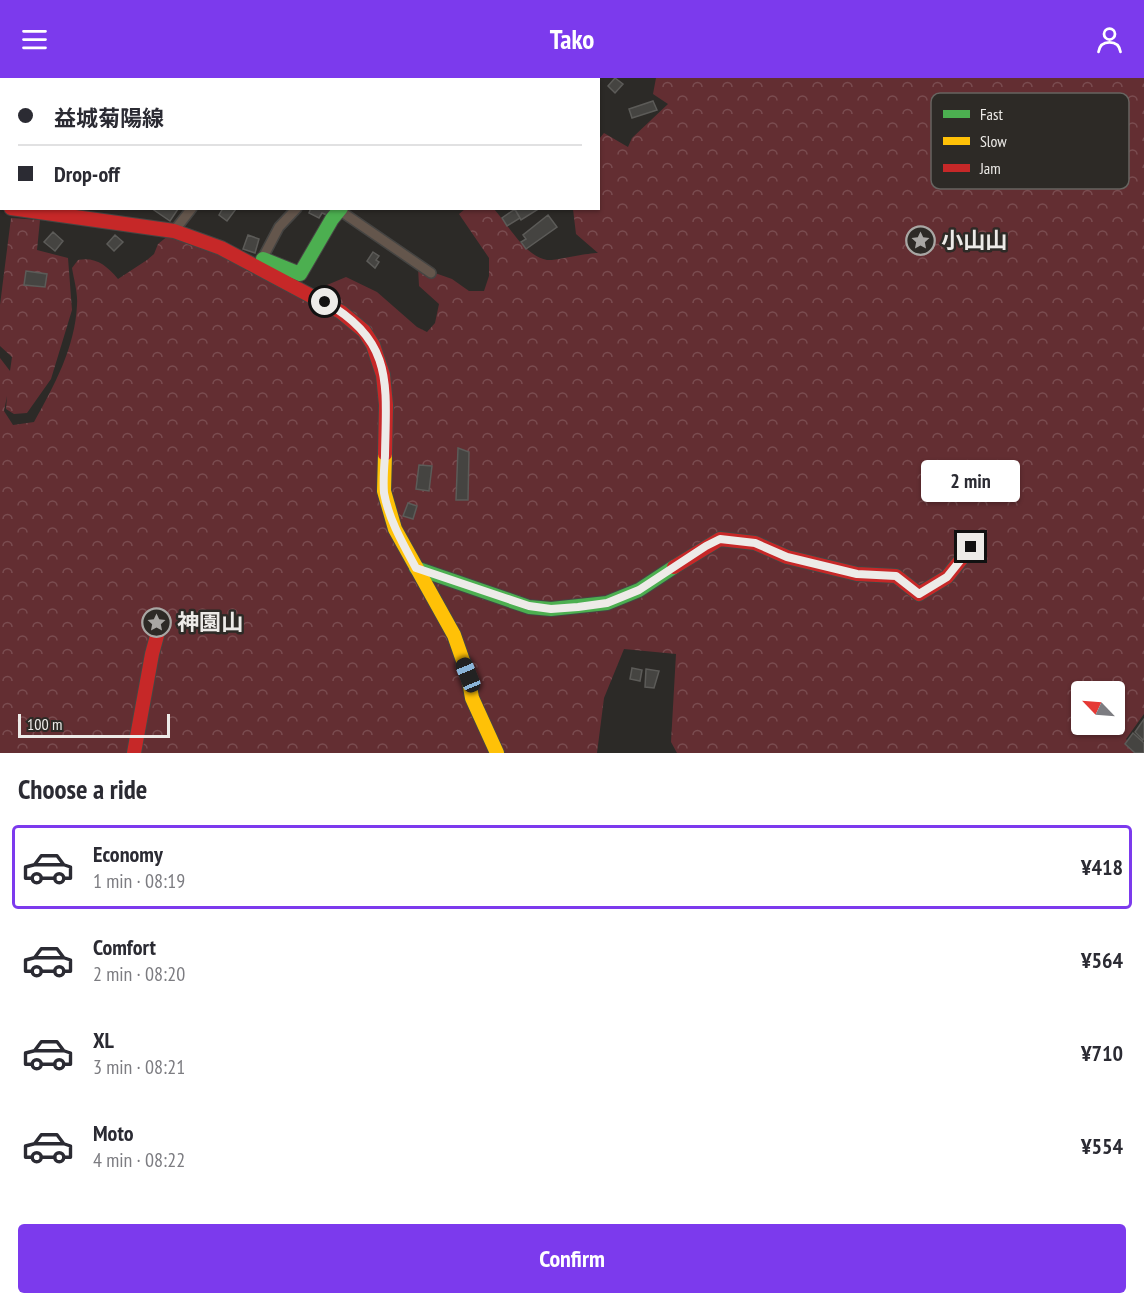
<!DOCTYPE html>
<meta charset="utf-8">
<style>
:root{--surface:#fff;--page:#f2f2f3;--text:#2b2b33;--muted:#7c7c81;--line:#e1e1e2;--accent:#7c3aed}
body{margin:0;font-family:"PT Sans Narrow","Noto Sans JP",sans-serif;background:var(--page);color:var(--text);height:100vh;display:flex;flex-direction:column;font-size:22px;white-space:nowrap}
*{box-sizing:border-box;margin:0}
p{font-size:20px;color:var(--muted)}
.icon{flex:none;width:33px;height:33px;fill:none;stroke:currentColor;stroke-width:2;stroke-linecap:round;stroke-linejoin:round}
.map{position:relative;height:675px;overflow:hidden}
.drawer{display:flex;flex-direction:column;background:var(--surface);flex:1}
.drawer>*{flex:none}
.hud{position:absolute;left:0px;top:0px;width:600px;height:132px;box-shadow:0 2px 4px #0004;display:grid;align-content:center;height:132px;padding:0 18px;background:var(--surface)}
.needle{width:39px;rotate:295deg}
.tools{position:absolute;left:1071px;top:603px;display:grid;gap:12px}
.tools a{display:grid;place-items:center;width:54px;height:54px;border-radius:6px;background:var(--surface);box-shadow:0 2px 4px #0004;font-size:30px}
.scale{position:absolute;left:18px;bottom:15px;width:152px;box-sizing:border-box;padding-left:6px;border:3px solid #edebe8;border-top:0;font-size:16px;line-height:21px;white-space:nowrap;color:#edebe8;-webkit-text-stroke:4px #2d2a26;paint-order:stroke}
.end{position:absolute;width:27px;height:27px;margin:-14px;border:8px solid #edebe8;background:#111;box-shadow:0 0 0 3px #111}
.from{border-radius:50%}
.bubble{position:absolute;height:42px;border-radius:6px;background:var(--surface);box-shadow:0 2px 4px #0004;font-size:20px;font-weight:700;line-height:42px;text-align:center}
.car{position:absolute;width:18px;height:36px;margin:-18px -9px;border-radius:8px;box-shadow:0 0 4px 2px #0007;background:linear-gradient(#222 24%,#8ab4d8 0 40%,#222 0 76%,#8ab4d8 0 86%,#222 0)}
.hud b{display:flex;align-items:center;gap:21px;height:57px;font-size:22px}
.hud b+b{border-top:2px solid var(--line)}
.hud i{width:15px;height:15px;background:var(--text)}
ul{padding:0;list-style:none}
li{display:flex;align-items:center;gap:18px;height:84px;margin:0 12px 9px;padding:0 6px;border:3px solid transparent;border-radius:6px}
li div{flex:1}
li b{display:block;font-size:22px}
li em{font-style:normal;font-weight:700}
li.selected{border-color:var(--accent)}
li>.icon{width:54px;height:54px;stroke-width:1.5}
h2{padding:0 18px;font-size:27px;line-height:72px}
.button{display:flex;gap:12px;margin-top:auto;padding:12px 18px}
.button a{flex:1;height:69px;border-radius:6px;background:var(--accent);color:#fff;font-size:24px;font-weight:700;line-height:69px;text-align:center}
header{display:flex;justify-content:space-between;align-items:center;height:78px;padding:0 18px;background:var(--accent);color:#fff;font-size:27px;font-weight:700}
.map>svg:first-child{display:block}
.forest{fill:url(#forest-crowns);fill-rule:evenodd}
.building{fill:#454441;stroke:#5c5b58;stroke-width:1.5}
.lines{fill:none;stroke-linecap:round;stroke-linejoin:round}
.street-casing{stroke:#464543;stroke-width:12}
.fast-casing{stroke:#464543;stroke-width:16}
.slow-casing{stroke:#464543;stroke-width:16}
.jam-casing{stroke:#464543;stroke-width:16}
.street{stroke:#64564c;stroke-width:9}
.fast{stroke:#4caf50;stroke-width:14}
.slow{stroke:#ffc107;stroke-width:14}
.jam{stroke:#c62828;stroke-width:14}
.route{stroke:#edebe8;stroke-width:8}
.labels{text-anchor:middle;stroke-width:5;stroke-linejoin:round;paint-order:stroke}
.poi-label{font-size:22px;font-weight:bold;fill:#edebe8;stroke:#2d2a26;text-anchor:start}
.key{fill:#2d2a26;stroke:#676460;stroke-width:1.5}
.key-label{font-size:16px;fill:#edebe8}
</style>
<header><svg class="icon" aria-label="menu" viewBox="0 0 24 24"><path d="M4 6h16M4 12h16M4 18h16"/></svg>Tako<svg class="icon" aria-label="person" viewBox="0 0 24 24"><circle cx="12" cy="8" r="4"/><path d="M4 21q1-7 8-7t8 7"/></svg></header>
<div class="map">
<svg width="1144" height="675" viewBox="0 0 1144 675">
<defs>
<pattern id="forest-crowns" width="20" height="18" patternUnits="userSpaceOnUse" patternTransform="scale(1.5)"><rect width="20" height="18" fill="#632e32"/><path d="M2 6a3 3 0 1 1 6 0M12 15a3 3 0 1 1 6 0" fill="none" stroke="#7a4c50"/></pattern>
</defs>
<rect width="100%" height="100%" fill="#2c2a27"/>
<!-- forest -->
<path class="forest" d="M656 0H1144V636L1126 661 1139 675H677L671 664 676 576 624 571 604 620 597 675H0V280L10 293 12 279 0 268V227L11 140 40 142 37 172 68 180 72 232 51 301 27 335 14 336 6 331 7 318 4 333 13 347 34 344C54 308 75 270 77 227 78 215 74 202 72 190L78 182C96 179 106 187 118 201L147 182 154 176 158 166 174 153 308 215 346 199 377 214 417 249 427 254 435 245 439 226 419 208 418 189 452 201 469 213H484L489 198V180L459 136 465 131H494C508 146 524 178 547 182 554 183 586 175 598 175L576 156 573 131 598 130 599 61 604 55 628 69 632 60 668 26 653 16ZM1082 614H1114V646H1082Z"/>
<!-- building -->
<path class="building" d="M615 0 623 6 615 15 608 8Z
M653 23 657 32 632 40 629 31Z
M151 130H177L178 131 170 143Z
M223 130 236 131 227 143 219 137Z
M331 130 327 137 322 135 319 140 309 135 311 130Z
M514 130H540L521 142Z
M515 131 520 140 507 148 502 140Z
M548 137 557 149 526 171 521 164 526 161 523 157Z
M53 154 63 163 55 173 44 164Z
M115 157 123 164 114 173 107 166Z
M248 157 259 161 255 175 243 171Z
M373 174 379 178 376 182 379 184 375 190 367 183Z
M26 193 47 196 45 209 24 207Z
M458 370 469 374 468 422H456Z
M419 387 432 388 429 413 416 411Z
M408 425 417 428 413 441 403 438Z
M632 590 642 592 640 603 630 601Z
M646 591 659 593 654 610 645 609Z
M1144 641V660L1143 662 1135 654Z
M1133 655 1144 665V675H1135L1125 666Z"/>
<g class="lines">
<defs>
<path id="street" d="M245 0 247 2
M550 0 551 2
M118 2 119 0
M189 2 190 0
M296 2 298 0
M430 2 432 0
M479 2 481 0
M339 132 431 195
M174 153 192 130
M260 185 279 149 297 130"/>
<path id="fast" d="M263 181 300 196 332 141 341 130
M416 490 529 529 551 531 607 525 639 512 674 489"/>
<path id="slow" d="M385 376 384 413 395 451 454 557 468 597 472 620 497 675"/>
<path id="jam" d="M11 130 174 153 221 170 341 234 364 253 373 267 383 297 386 327 385 376
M674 489 720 461 755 465 787 479 857 496 896 498 919 516 947 499 971 469
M134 675 152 576 161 543"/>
</defs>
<!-- street casing -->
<use href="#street" class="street-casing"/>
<!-- fast casing -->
<use href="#fast" class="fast-casing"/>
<!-- slow casing -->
<use href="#slow" class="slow-casing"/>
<!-- jam casing -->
<use href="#jam" class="jam-casing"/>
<!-- street -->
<use href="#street" class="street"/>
<!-- fast -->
<use href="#fast" class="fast"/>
<!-- slow -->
<use href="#slow" class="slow"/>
<!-- jam -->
<use href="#jam" class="jam"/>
</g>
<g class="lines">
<!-- route -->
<path class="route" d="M325 224C395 263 386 308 385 378 384 390 383 403 384 415 389 442 403 466 416 490L529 528 551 531 578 529 607 525 639 512 706 468 720 461 755 465 787 479 857 496 896 498 919 516 947 499 971 469"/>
</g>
<!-- icons -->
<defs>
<symbol id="sight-ring" viewBox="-11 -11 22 22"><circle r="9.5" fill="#2d2a26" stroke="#a9a7a4" stroke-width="1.5"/><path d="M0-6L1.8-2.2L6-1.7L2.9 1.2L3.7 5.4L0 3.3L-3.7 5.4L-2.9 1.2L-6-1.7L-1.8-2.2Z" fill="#a9a7a4"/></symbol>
</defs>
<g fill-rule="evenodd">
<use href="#sight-ring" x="904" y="146" width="33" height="33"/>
<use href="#sight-ring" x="140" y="528" width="33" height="33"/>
</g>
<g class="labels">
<!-- poi labels -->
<g class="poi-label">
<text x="941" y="170">小山山</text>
<text x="177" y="552">神園山</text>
</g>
</g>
<!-- legend -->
<rect x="931" y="15" width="198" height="96" rx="9" class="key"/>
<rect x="943" y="32" width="27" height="8" fill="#4caf50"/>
<rect x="943" y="59" width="27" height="8" fill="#ffc107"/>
<rect x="943" y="86" width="27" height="8" fill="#c62828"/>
<g class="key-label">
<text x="980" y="42">Fast</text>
<text x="980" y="69">Slow</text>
<text x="980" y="96">Jam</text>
</g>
</svg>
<div class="tools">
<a><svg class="needle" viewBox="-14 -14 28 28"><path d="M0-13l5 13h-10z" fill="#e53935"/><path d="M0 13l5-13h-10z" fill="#7c7c81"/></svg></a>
</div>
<div class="scale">100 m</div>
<i class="end from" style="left:325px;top:224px"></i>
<i class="end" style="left:971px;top:469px"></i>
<div class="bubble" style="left:921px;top:382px;width:99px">2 min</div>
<i class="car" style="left:468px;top:597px;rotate:338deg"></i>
<div class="hud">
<b><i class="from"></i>益城菊陽線</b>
<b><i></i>Drop-off</b>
</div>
</div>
<section class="drawer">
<h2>Choose a ride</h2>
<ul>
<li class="selected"><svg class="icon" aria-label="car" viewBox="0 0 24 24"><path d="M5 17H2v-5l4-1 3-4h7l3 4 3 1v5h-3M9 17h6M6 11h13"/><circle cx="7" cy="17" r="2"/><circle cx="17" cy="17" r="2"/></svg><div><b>Economy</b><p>1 min · 08:19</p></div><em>¥418</em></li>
<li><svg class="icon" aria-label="car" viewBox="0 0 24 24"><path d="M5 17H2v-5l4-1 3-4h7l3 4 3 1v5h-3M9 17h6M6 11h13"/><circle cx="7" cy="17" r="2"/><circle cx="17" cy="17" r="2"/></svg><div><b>Comfort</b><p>2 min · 08:20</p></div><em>¥564</em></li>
<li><svg class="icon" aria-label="car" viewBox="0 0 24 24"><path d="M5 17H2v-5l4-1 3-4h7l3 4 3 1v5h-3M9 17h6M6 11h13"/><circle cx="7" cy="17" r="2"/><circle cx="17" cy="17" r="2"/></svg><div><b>XL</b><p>3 min · 08:21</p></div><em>¥710</em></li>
<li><svg class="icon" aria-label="car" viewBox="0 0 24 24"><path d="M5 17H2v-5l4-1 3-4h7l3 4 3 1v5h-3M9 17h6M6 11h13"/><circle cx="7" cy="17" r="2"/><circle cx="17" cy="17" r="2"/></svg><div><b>Moto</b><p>4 min · 08:22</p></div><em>¥554</em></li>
</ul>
<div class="button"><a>Confirm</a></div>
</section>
